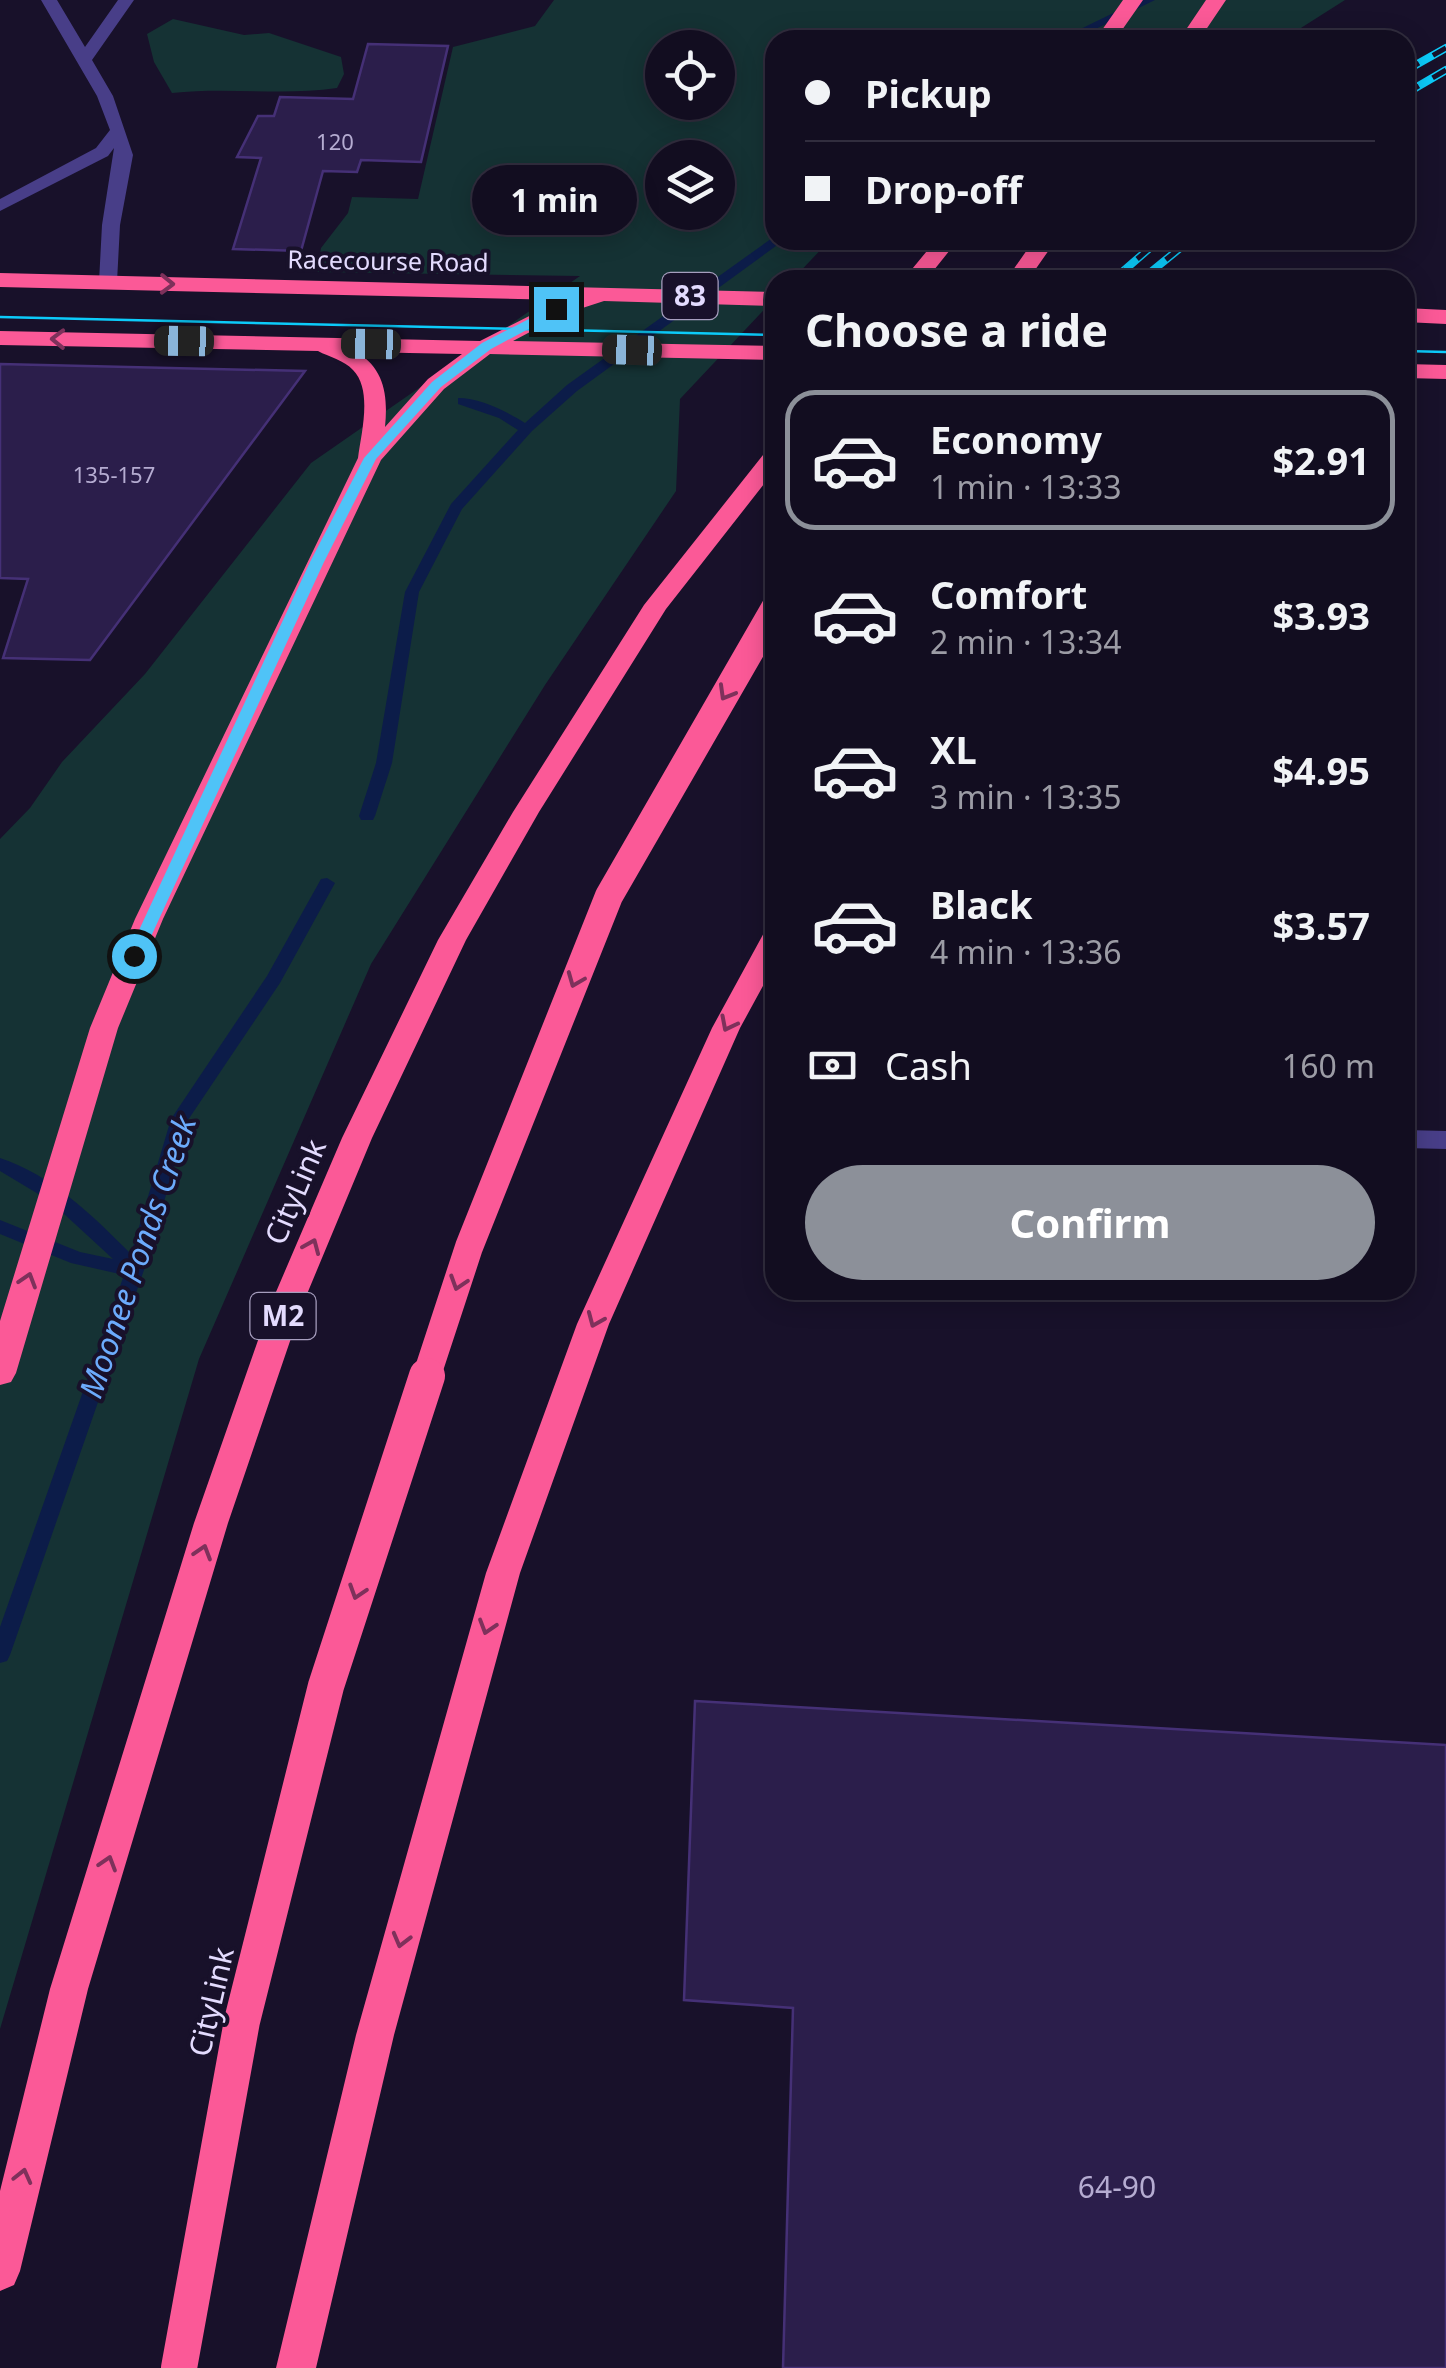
<!DOCTYPE html>
<meta charset="utf-8">
<style>
:root{--surface:#120d20;--page:#1f1b2d;--text:#f1f3f6;--muted:#9c9ca5;--line:#312d3e;--accent:#8c9099}
body{margin:0;font-family:"Noto Sans",sans-serif;background:var(--page);color:var(--text);height:100vh;display:flex;flex-direction:column;font-size:38px;white-space:nowrap}
*{box-sizing:border-box;margin:0}
p{font-size:32px;color:var(--muted)}
.icon{flex:none;width:55px;height:55px;fill:none;stroke:currentColor;stroke-width:2;stroke-linecap:round;stroke-linejoin:round}
.map{position:relative;flex:1;overflow:hidden}
.sheet{position:absolute;left:765px;top:270px;width:650px;height:1030px;display:flex;flex-direction:column;background:var(--surface);border-radius:30px;box-shadow:0 5px 25px #0003,0 0 0 2px var(--line)}
.sheet>*{flex:none}
.hud{position:absolute;left:765px;top:30px;width:650px;height:220px;border-radius:30px;box-shadow:0 5px 25px #0003,0 0 0 2px var(--line);display:grid;align-content:center;height:220px;padding:0 40px;background:var(--surface)}
.fabs{position:absolute;left:645px;top:30px;display:grid;gap:20px}
.fabs a{display:grid;place-items:center;width:90px;height:90px;border-radius:50%;background:var(--surface);box-shadow:0 5px 25px #0003,0 0 0 2px var(--line);font-size:50px}
.end{position:absolute;width:45px;height:45px;margin:-22px;border:12px solid #4fc3f7;background:#111;box-shadow:0 0 0 5px #111}
.from{border-radius:50%}
.bubble{position:absolute;height:70px;border-radius:35px;background:var(--surface);box-shadow:0 5px 25px #0003,0 0 0 2px var(--line);font-size:32px;font-weight:700;line-height:70px;text-align:center}
.car{position:absolute;width:30px;height:60px;margin:-30px -15px;border-radius:12px;box-shadow:0 0 8px 2px #0007;background:linear-gradient(#222 24%,#8ab4d8 0 40%,#222 0 76%,#8ab4d8 0 86%,#222 0)}
.hud b{display:flex;align-items:center;gap:35px;height:95px;font-size:38px}
.hud b+b{border-top:2px solid var(--line)}
.hud i{width:25px;height:25px;background:var(--text)}
ul{padding:0;list-style:none}
li{display:flex;align-items:center;gap:30px;height:140px;margin:0 20px 15px;padding:0 20px;border:5px solid transparent;border-radius:30px}
li div{flex:1}
li b{display:block;font-size:38px}
li em{font-style:normal;font-weight:700}
li.active{border-color:var(--accent)}
li>.icon{width:90px;height:90px;stroke-width:1.5}
h2{padding:0 40px;font-size:45px;line-height:120px}
.pay{display:flex;align-items:center;gap:25px;height:110px;padding:0 40px;font-size:38px}
.pay p{margin-inline-start:auto}
.action{display:flex;gap:20px;margin-top:auto;padding:20px 40px}
.action a{flex:1;height:115px;border-radius:60px;background:var(--accent);color:#fff;font-size:40px;font-weight:700;line-height:115px;text-align:center}
.map>svg:first-child{display:block}
.green{fill:#153234;fill-rule:evenodd}
.lines{fill:none;stroke-linecap:round;stroke-linejoin:round}
.stream{fill:#0c1c49;fill-rule:evenodd}
.building{fill:#2b1e4b;stroke:#453076;stroke-width:2.5}
.lane{fill:#483e88;fill-rule:evenodd}
.street{fill:#483e88;fill-rule:evenodd}
.highway{fill:#fb5997;fill-rule:evenodd}
.tram{stroke:#0ccbfa;stroke-width:2.5}
.rail-casing{stroke:#0ccbfa;stroke-width:8}
.rail{stroke:#18112a;stroke-width:5;stroke-dasharray:16;stroke-linecap:butt}
.highway-bridge-far1{stroke:#fb5997;stroke-width:28}
.highway-bridge{stroke:#fb5997;stroke-width:36}
.oneway{stroke:#7e315b}
.route{fill:#4fc3f7}
.labels{text-anchor:middle;stroke-width:8;stroke-linejoin:round;paint-order:stroke}
.far-number-label{font-size:22px;fill:#b5acd1}
.far-street-label{font-size:25px;fill:#e3dbfe;stroke:#18112a}
.shield{fill:#18112a;stroke:#a69ebe;stroke-width:2.5}
.shield-label{font-size:28px;font-weight:bold;fill:#e3dbfe}
.street-label{font-size:30px;fill:#e3dbfe;stroke:#18112a}
.near-number-label{font-size:30px;fill:#b5acd1}
.water-label{font-size:32px;font-style:italic;fill:#6cabfc;stroke:#18112a}
</style>
<div class="map">
<svg width="1446" height="2368" viewBox="0 0 1446 2368">
<rect width="100%" height="100%" fill="#18112a"/>
<!-- green -->
<path class="green" d="M554 0H1345L1282 40H775V240H830L792 280H775V298L680 399 676 491 545 685 371 964 199 1359 0 2029V839L30 808 62 762 145 674 311 463 580 276 317 272 321 248 348 213 352 197 418 199 453 47 535 26ZM662 48H718V102H662ZM662 158H718V212H662Z
M173 19 244 35 269 33 341 57 344 74 337 88C284 96 227 87 172 93L154 62 147 34Z"/>
<g class="lines">
<!-- stream -->
<path class="stream" d="M1140 0H1155L1073 40H1058Z
M775 236V240H782L780 243 577 391 532 431 462 509 419 592 392 763 375 816 373 820H361L359 816 376 763 405 592 451 504 518 430 499 418 458 404V398C480 398 506 411 525 423L567 385Z
M327 878 335 883 280 983 188 1120 144 1270 10 1655 7 1661 0 1663V1627L124 1275 71 1263 0 1234V1220L80 1252 113 1259 50 1201 0 1171V1158C52 1175 93 1216 131 1254L171 1119 267 976 321 879Z"/>
</g>
<!-- building -->
<path class="building" d="M368 44 448 46 421 162 361 160 357 172 323 171 301 251 233 249 261 158 237 157 258 116H274L280 97 353 99Z
M0 364 305 371 90 660 3 658 28 579 0 578Z
M695 1701 1446 1745V2368H783L793 2008 684 2000Z"/>
<g class="lines">
<!-- lane -->
<path class="lane" d="M41 0H57L85 47 118 0H134L92 60 113 96 133 155 120 225 117 282 108 287 99 282 102 225 114 148 108 156 0 211V199L96 148 110 130 97 96Z"/>
<!-- street -->
<path class="street" d="M1405 1130 1446 1131V1149L1405 1148Z"/>
<!-- highway -->
<path class="highway" d="M1123 0H1143L1115 40H1095Z
M1206 0H1226L1199 40H1179Z
M936 240H958L926 280H903Z
M1034 240H1056L1028 280H1006Z
M0 273 775 292V306L604 301 564 314 513 341 775 346V360L490 354 444 389 381 460 163 919 118 1028 16 1373 11 1382 0 1385V1321L90 1028 135 919 358 458C361 434 373 390 353 370 344 360 329 357 318 351L0 345V331L480 341 561 300 0 287ZM357 352 462 354 428 379 385 427C388 396 385 370 357 352Z
M1405 308 1446 310V324L1405 322Z
M1405 364 1446 365V379L1405 378Z
M775 448V470L666 609 539 812 466 940 372 1138 302 1306 228 1523 88 1989 20 2271 14 2285 0 2291V2191L50 1989 194 1523 270 1306 342 1138 438 940 513 812 644 605 767 450Z
M775 928V964L740 1028 609 1324 520 1573 394 2035 316 2368H276L356 2035 486 1573 577 1324 712 1028 765 931Z"/>
<!-- tram -->
<path class="tram" d="M0 317 775 335
M1405 351 1446 352"/>
<defs>
<path id="rail" d="M1405 71 1446 48
M1405 94 1446 70
M1113 280 1159 240
M1141 280 1190 240"/>
</defs>
<!-- rail casing -->
<use href="#rail" class="rail-casing"/>
<!-- rail -->
<use href="#rail" class="rail"/>
<!-- highway-bridge-far1 -->
<path class="highway-bridge-far1" d="M426 1378 469 1247 609 896 775 608"/>
<!-- highway-bridge -->
<path class="highway-bridge" d="M179 2368 242 2021 326 1686 427 1376"/>
</g>
<!-- one-way arrows -->
<defs><path id="oneway-chevron" d="M-2-3.5L2.5 0L-2 3.5" fill="none" stroke-width="1.6" stroke-linecap="round" stroke-linejoin="round" transform="scale(2.5)"/></defs>
<g class="oneway">
<use href="#oneway-chevron" transform="translate(167 284) rotate(1)"/>
<use href="#oneway-chevron" transform="translate(58 339) rotate(-179)"/>
<use href="#oneway-chevron" transform="translate(726 693) rotate(120)"/>
<use href="#oneway-chevron" transform="translate(575 980) rotate(112)"/>
<use href="#oneway-chevron" transform="translate(728 1024) rotate(117)"/>
<use href="#oneway-chevron" transform="translate(312 1246) rotate(-67)"/>
<use href="#oneway-chevron" transform="translate(28 1280) rotate(-73)"/>
<use href="#oneway-chevron" transform="translate(458 1283) rotate(108)"/>
<use href="#oneway-chevron" transform="translate(595 1320) rotate(113)"/>
<use href="#oneway-chevron" transform="translate(203 1552) rotate(-73)"/>
<use href="#oneway-chevron" transform="translate(357 1592) rotate(108)"/>
<use href="#oneway-chevron" transform="translate(487 1627) rotate(107)"/>
<use href="#oneway-chevron" transform="translate(108 1863) rotate(-73)"/>
<use href="#oneway-chevron" transform="translate(401 1940) rotate(105)"/>
<use href="#oneway-chevron" transform="translate(23 2176) rotate(-76)"/>
</g>
<!-- route -->
<path class="route" d="M556 305 560 312 491 349 441 387 376 459 324 562 142 956 129 959 127 956 310 562 364 458 432 382 482 343Z"/>
<g class="labels">
<!-- far-number labels -->
<g class="far-number-label">
<text x="335" y="150">120</text>
<text x="114" y="483">135-157</text>
</g>
<!-- far-street labels -->
<g class="far-street-label">
<text transform="translate(388 261) rotate(1)" y="9">Racecourse Road</text>
</g>
<!-- shield labels -->
<g class="shield">
<rect x="662.5" y="273" width="55" height="46" rx="8"/>
<rect x="250.5" y="1293" width="65" height="46" rx="8"/>
</g>
<g class="shield-label">
<text x="690" y="306">83</text>
<text x="283" y="1326">M2</text>
</g>
<!-- street labels -->
<g class="street-label">
<text transform="translate(296 1192) rotate(-67)" y="10">CityLink</text>
<text transform="translate(212 2002) rotate(-77)" y="10">CityLink</text>
</g>
<!-- near-number labels -->
<g class="near-number-label">
<text x="1117" y="2198">64-90</text>
</g>
<!-- water labels -->
<g class="water-label">
<text transform="translate(138 1257) rotate(-71)" y="11">Moonee Ponds Creek</text>
</g>
</g>
</svg>
<div class="fabs">
<a><svg class="icon" aria-label="locate" viewBox="0 0 24 24"><circle cx="12" cy="12" r="6"/><path d="M12 2v4M12 18v4M2 12h4M18 12h4"/></svg></a>
<a><svg class="icon" aria-label="layers" viewBox="0 0 24 24"><path d="M12 4l9 5-9 5-9-5zM3 14l9 5 9-5"/></svg></a>
</div>
<i class="end from" style="left:134px;top:956px"></i>
<i class="end" style="left:556px;top:309px"></i>
<div class="bubble" style="left:472px;top:165px;width:165px">1 min</div>
<i class="car" style="left:184px;top:341px;rotate:271deg"></i>
<i class="car" style="left:371px;top:344px;rotate:271deg"></i>
<i class="car" style="left:632px;top:350px;rotate:272deg"></i>
<div class="hud">
<b><i class="from"></i>Pickup</b>
<b><i></i>Drop-off</b>
</div>
<section class="sheet">
<h2>Choose a ride</h2>
<ul>
<li class="active"><svg class="icon" aria-label="car" viewBox="0 0 24 24"><path d="M5 17H2v-5l4-1 3-4h7l3 4 3 1v5h-3M9 17h6M6 11h13"/><circle cx="7" cy="17" r="2"/><circle cx="17" cy="17" r="2"/></svg><div><b>Economy</b><p>1 min · 13:33</p></div><em>$2.91</em></li>
<li><svg class="icon" aria-label="car" viewBox="0 0 24 24"><path d="M5 17H2v-5l4-1 3-4h7l3 4 3 1v5h-3M9 17h6M6 11h13"/><circle cx="7" cy="17" r="2"/><circle cx="17" cy="17" r="2"/></svg><div><b>Comfort</b><p>2 min · 13:34</p></div><em>$3.93</em></li>
<li><svg class="icon" aria-label="car" viewBox="0 0 24 24"><path d="M5 17H2v-5l4-1 3-4h7l3 4 3 1v5h-3M9 17h6M6 11h13"/><circle cx="7" cy="17" r="2"/><circle cx="17" cy="17" r="2"/></svg><div><b>XL</b><p>3 min · 13:35</p></div><em>$4.95</em></li>
<li><svg class="icon" aria-label="car" viewBox="0 0 24 24"><path d="M5 17H2v-5l4-1 3-4h7l3 4 3 1v5h-3M9 17h6M6 11h13"/><circle cx="7" cy="17" r="2"/><circle cx="17" cy="17" r="2"/></svg><div><b>Black</b><p>4 min · 13:36</p></div><em>$3.57</em></li>
</ul>
<div class="pay"><svg class="icon" aria-label="cash" viewBox="0 0 24 24"><path d="M3 7h18v10H3z"/><circle cx="12" cy="12" r="2"/></svg>Cash<p>160 m</p></div>
<div class="action"><a>Confirm</a></div>
</section>
</div>
